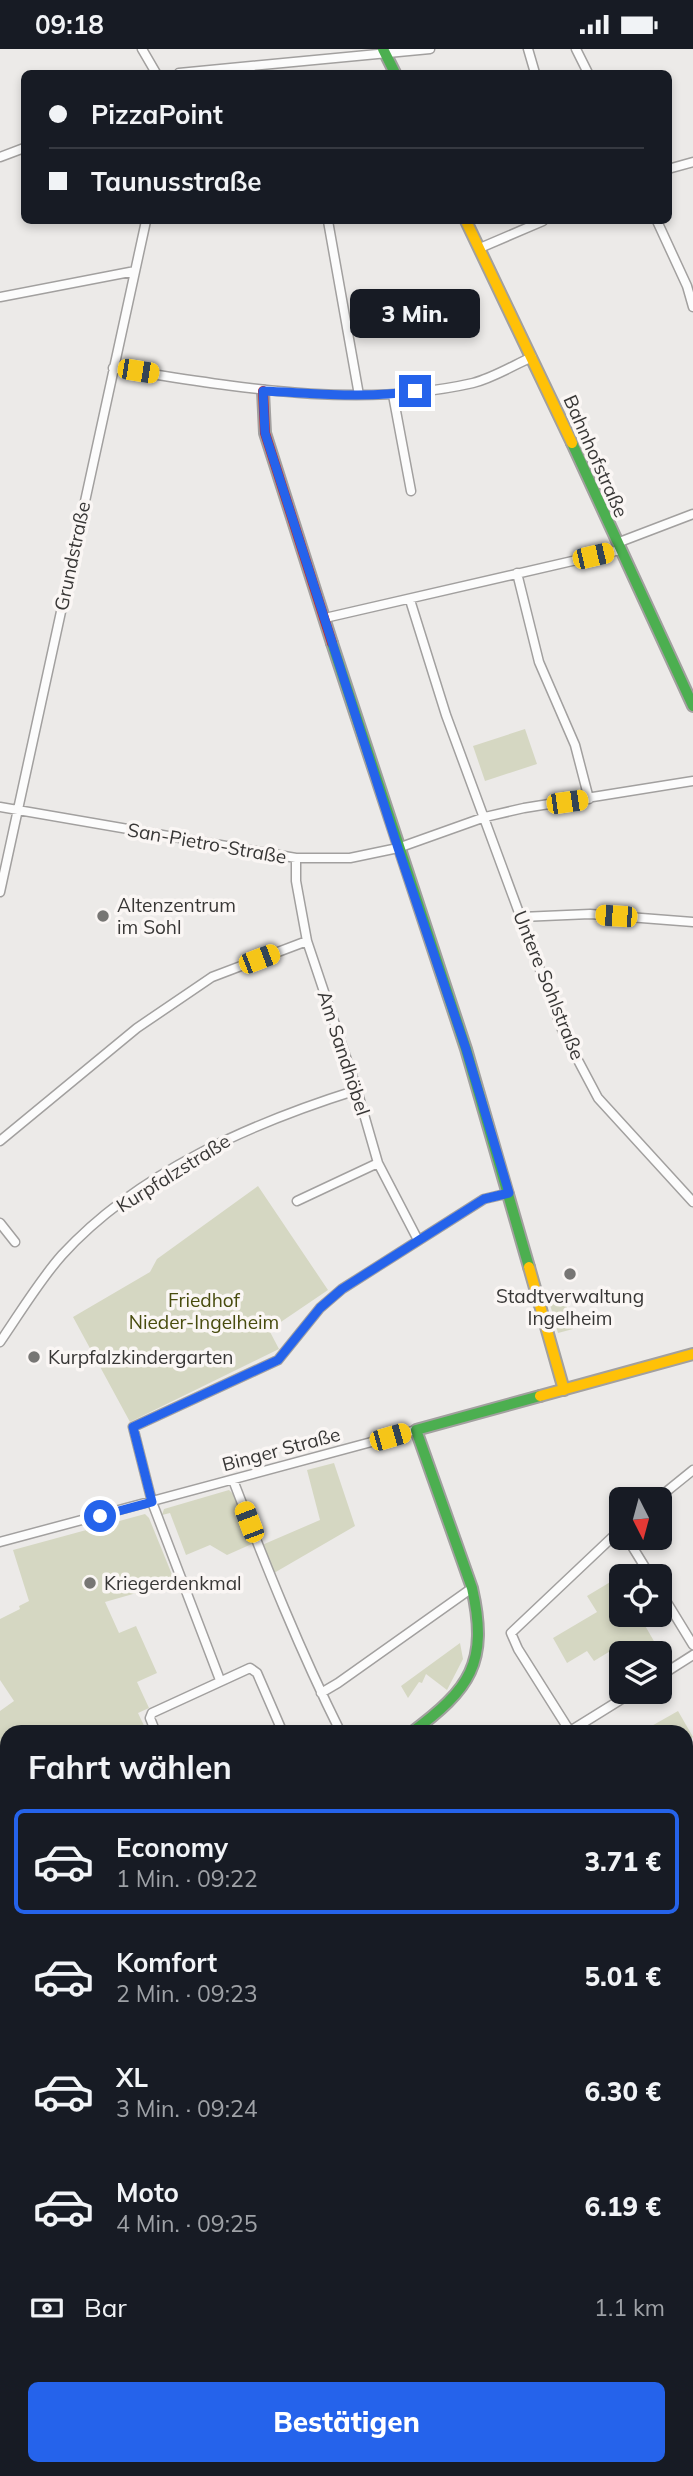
<!DOCTYPE html>
<html lang="de">
<meta charset="utf-8">
<style>
:root{--surface:#171b24;--page:#20242c;--text:#f1f3f6;--muted:#9ea1a6;--line:#363941;--accent:#2563eb}
body{margin:0;font-family:Mulish,sans-serif;background:var(--page);color:var(--text);height:100vh;display:flex;flex-direction:column;font-size:26px;white-space:nowrap}
*{box-sizing:border-box;margin:0}
p{font-size:23px;color:var(--muted)}
.icon{flex:none;width:38px;height:38px;fill:none;stroke:currentColor;stroke-width:2;stroke-linecap:round;stroke-linejoin:round}
.map{position:relative;flex:1;overflow:hidden}
.side{position:absolute;left:0px;top:1676px;width:693px;height:751px;display:flex;flex-direction:column;background:var(--surface);border-radius:21px 21px 0 0;box-shadow:0 4px 10px #0003}
.side>*{flex:none}
.banner{position:absolute;left:21px;top:21px;width:651px;height:154px;border-radius:10px;box-shadow:0 4px 10px #0003;display:grid;align-content:center;height:154px;padding:0 28px;background:var(--surface)}
.needle{width:46px;rotate:174deg}
.controls{position:absolute;left:609px;top:1438px;display:grid;gap:14px}
.controls a{display:grid;place-items:center;width:63px;height:63px;border-radius:10px;background:var(--surface);box-shadow:0 4px 10px #0003;font-size:35px}
.end{position:absolute;width:32px;height:32px;margin:-16px;border:9px solid #2563eb;background:#fff;box-shadow:0 0 0 4px #fff}
.from{border-radius:50%}
.bubble{position:absolute;height:49px;border-radius:10px;background:var(--surface);box-shadow:0 4px 10px #0003;font-size:23px;font-weight:800;line-height:49px;text-align:center}
.car{position:absolute;width:21px;height:42px;margin:-21px -10px;border-radius:9px;box-shadow:0 0 5px 2px #0007;background:linear-gradient(#f5c518 24%,#345 0 40%,#f5c518 0 76%,#345 0 86%,#f5c518 0)}
.banner b{display:flex;align-items:center;gap:24px;height:66px;font-size:26px}
.banner b+b{border-top:2px solid var(--line)}
.banner i{width:18px;height:18px;background:var(--text)}
ul{padding:0;list-style:none}
li{display:flex;align-items:center;gap:21px;height:105px;margin:0 14px 10px;padding:0 14px;border:4px solid transparent;border-radius:10px}
li div{flex:1}
li b{display:block;font-size:26px}
li em{font-style:normal;font-weight:800}
li.selected{border-color:var(--accent)}
li>.icon{width:63px;height:63px;stroke-width:1.5}
h2{padding:0 28px;font-size:32px;line-height:84px}
.pay{display:flex;align-items:center;gap:18px;height:77px;padding:0 28px;font-size:26px}
.pay p{margin-inline-start:auto}
.primary-button{display:flex;gap:14px;margin-top:auto;padding:14px 28px}
.primary-button a{flex:1;height:80px;border-radius:10px;background:var(--accent);color:#fff;font-size:28px;font-weight:800;line-height:80px;text-align:center}
.status{display:flex;justify-content:space-between;align-items:center;height:49px;padding:0 35px;background:var(--surface);direction:ltr}
.status svg{height:19px;fill:currentColor}
.map>svg:first-child{display:block}
.green{fill:#d5d7c2}
.lines{fill:none;stroke-linecap:round;stroke-linejoin:round}
.street-casing{stroke:#a2a09f;stroke-width:11}
.fast-casing{stroke:#a2a09f;stroke-width:14}
.slow-casing{stroke:#a2a09f;stroke-width:14}
.jam-casing{stroke:#a2a09f;stroke-width:14}
.street{stroke:#fcfcfc;stroke-width:8}
.fast{stroke:#4caf50;stroke-width:10}
.slow{stroke:#ffc107;stroke-width:10}
.jam{stroke:#c62828;stroke-width:10}
.rail{stroke:#d6d5d4;stroke-width:2.5;stroke-dasharray:14 7;stroke-linecap:butt}
.route{stroke:#2563eb;stroke-width:9}
.poi-dot{fill:#777674;stroke:#faf6f4;stroke-width:2.5}
.labels{text-anchor:middle;stroke-width:7;stroke-linejoin:round;paint-order:stroke}
.street-label{font-size:19px;fill:#383736;stroke:#faf6f4}
.poi-label{font-size:19px;fill:#383736;stroke:#faf6f4;text-anchor:start}
.park-label{font-size:19px;fill:#484c0e;stroke:#faf6f4}
</style>
<div class="status"><b>09:18</b><svg viewBox="0 0 49 12"><path d="M0 12V9h3v3zM5 12V6h3v6zM10 12V3h3v9zM15 12V0h3v12zM26 1h20v11H26zM47 4h2v5h-2z"/></svg></div>
<div class="map">
<svg width="693" height="2427" viewBox="0 0 693 2427">
<rect width="100%" height="100%" fill="#eceae8"/>
<!-- green -->
<path class="green" d="M525 680 537 715 485 732 473 697Z
M258 1137 328 1241 269 1281 279 1300 130 1373 73 1268 150 1223 157 1210Z
M562 1241 573 1280 558 1284 547 1245Z
M334 1414 355 1477 274 1524 262 1496 320 1471 307 1421Z
M229 1441C243 1452 248 1478 254 1494L227 1506 210 1496 186 1506 170 1464 162 1466 164 1460Z
M145 1465 149 1469 175 1533 105 1553 119 1584 136 1577 157 1624 137 1633 149 1659 138 1664 147 1683 7 1684V1799L0 1788V1662L14 1652 0 1631V1570L20 1560 19 1557 29 1552 13 1501Z
M617 1529 621 1537V1566H639L655 1594 640 1603 637 1598 621 1605 617 1598 594 1612 587 1602 567 1614 553 1589 597 1563 587 1547Z
M460 1594 463 1610 447 1641 426 1625 422 1634 419 1633 408 1649 401 1637Z
M678 1662 693 1688 686 1693V1684L641 1683Z
M7 1813V1950L0 1955V1819Z
M7 2167V2339L0 2344V2172Z
M328 2420H435L439 2427H318Z
M543 2420H623L628 2427H530Z"/>
<g class="lines">
<defs>
<path id="street" d="M142 0 156 24
M528 0 535 24
M576 0 588 24
M179 24 430 0
M0 108 24 99
M668 120 693 113
M328 172 359 346
M657 172 687 237 693 258
M480 199 543 172
M0 248 135 222
M113 319C232 337 354 361 473 334 493 329 514 316 532 308
M393 346 411 442
M617 494 693 465
M517 524 539 613 575 696 589 750
M410 551 446 666 563 983 598 1049 693 1153
M325 569 620 501
M0 758 296 809H350L398 799 485 768 524 759 693 732
M296 809V832L307 892 357 1041 378 1114 418 1191
M0 843 146 172
M521 868 590 865 693 873
M0 1092 137 979 212 928 307 892
M297 1152 378 1114
M0 1174 15 1193
M0 1293C20 1264 39 1232 62 1206 138 1123 252 1074 357 1041
M233 1431C266 1517 300 1602 341 1684
M656 1451 693 1421
M627 1489 651 1528
M0 1493 416 1381
M660 1542 693 1596
M660 1627 693 1606
M220 1631 152 1453 133 1378 278 1311 320 1259 342 1240 484 1150 509 1144
M321 1644 338 1634 472 1539
M156 1684 150 1669 152 1664 250 1619 257 1624 283 1684
M567 1684 633 1643
M571 1684 518 1600 511 1584 621 1480
M686 1748 693 1739
M0 2122 7 2116
M634 2420 639 2427
M167 2427 175 2420"/>
<path id="fast" d="M383 0 395 24
M572 394 693 657
M332 594 466 1000 529 1218
M411 1684C470 1640 489 1614 472 1539L416 1381 540 1347
M223 2420 225 2427"/>
<path id="slow" d="M466 172 572 394
M529 1218 564 1341
M540 1347 693 1305
M0 1972 7 1965
M686 2180 693 2176"/>
<path id="jam" d="M263 342 265 384 332 594
M686 1772 693 1764
M212 2420 218 2427"/>
</defs>
<!-- street casing -->
<use href="#street" class="street-casing"/>
<!-- fast casing -->
<use href="#fast" class="fast-casing"/>
<!-- slow casing -->
<use href="#slow" class="slow-casing"/>
<!-- jam casing -->
<use href="#jam" class="jam-casing"/>
<!-- street -->
<use href="#street" class="street"/>
<!-- fast -->
<use href="#fast" class="fast"/>
<!-- slow -->
<use href="#slow" class="slow"/>
<!-- jam -->
<use href="#jam" class="jam"/>
<!-- rail -->
<path class="rail" d="M686 1797 693 1790
M686 1828 693 1820
M281 2427 285 2420"/>
</g>
<g class="lines">
<!-- route -->
<path class="route" d="M100 1467 152 1453 133 1378 278 1311 320 1259 342 1240 484 1150 509 1144 466 1000 398 799 265 384 263 342C313 344 365 350 415 342"/>
</g>
<!-- markers -->
<g class="poi-dot">
<circle cx="103" cy="867" r="7"/>
<circle cx="570" cy="1225" r="7"/>
<circle cx="34" cy="1308" r="7"/>
<circle cx="90" cy="1534" r="7"/>
</g>
<g class="labels">
<!-- street labels -->
<g class="street-label">
<text transform="translate(596 407) rotate(66)" y="7">Bahnhofstraße</text>
<text transform="translate(72 507) rotate(-78)" y="7">Grundstraße</text>
<text transform="translate(207 794) rotate(10)" y="7">San-Pietro-Straße</text>
<text transform="translate(549 936) rotate(68)" y="7">Untere Sohlstraße</text>
<text transform="translate(344 1004) rotate(72)" y="7">Am Sandhöbel</text>
<text transform="translate(173 1124) rotate(-32)" y="7">Kurpfalzstraße</text>
<text transform="translate(281 1400) rotate(-15)" y="7">Binger Straße</text>
</g>
<!-- poi labels -->
<g class="poi-label">
<text x="117" y="863">Altenzentrum<tspan x="117" dy="22">im Sohl</tspan></text>
<text x="570" y="1254" text-anchor="middle">Stadtverwaltung<tspan x="570" dy="22">Ingelheim</tspan></text>
<text x="48" y="1315">Kurpfalzkindergarten</text>
<text x="104" y="1541">Kriegerdenkmal</text>
</g>
<!-- park labels -->
<g class="park-label">
<text x="204" y="1258">Friedhof<tspan x="204" dy="22">Nieder-Ingelheim</tspan></text>
</g>
</g>
</svg>
<div class="controls">
<a><svg class="needle" viewBox="-14 -14 28 28"><path d="M0-13l5 13h-10z" fill="#e53935"/><path d="M0 13l5-13h-10z" fill="#9ea1a6"/></svg></a>
<a><svg class="icon" aria-label="locate" viewBox="0 0 24 24"><circle cx="12" cy="12" r="6"/><path d="M12 2v4M12 18v4M2 12h4M18 12h4"/></svg></a>
<a><svg class="icon" aria-label="layers" viewBox="0 0 24 24"><path d="M12 4l9 5-9 5-9-5zM3 14l9 5 9-5"/></svg></a>
</div>
<i class="end from" style="left:100px;top:1467px"></i>
<i class="end" style="left:415px;top:342px"></i>
<div class="bubble" style="left:350px;top:240px;width:130px">3 Min.</div>
<i class="car" style="left:138px;top:322px;rotate:99deg"></i>
<i class="car" style="left:593px;top:507px;rotate:77deg"></i>
<i class="car" style="left:567px;top:753px;rotate:82deg"></i>
<i class="car" style="left:616px;top:867px;rotate:274deg"></i>
<i class="car" style="left:259px;top:910px;rotate:69deg"></i>
<i class="car" style="left:390px;top:1388px;rotate:74deg"></i>
<i class="car" style="left:249px;top:1473px;rotate:339deg"></i>
<div class="banner">
<b><i class="from"></i>PizzaPoint</b>
<b><i></i>Taunusstraße</b>
</div>
<section class="side">
<h2>Fahrt wählen</h2>
<ul>
<li class="selected"><svg class="icon" aria-label="car" viewBox="0 0 24 24"><path d="M5 17H2v-5l4-1 3-4h7l3 4 3 1v5h-3M9 17h6M6 11h13"/><circle cx="7" cy="17" r="2"/><circle cx="17" cy="17" r="2"/></svg><div><b>Economy</b><p>1 Min. · 09:22</p></div><em>3.71 €</em></li>
<li><svg class="icon" aria-label="car" viewBox="0 0 24 24"><path d="M5 17H2v-5l4-1 3-4h7l3 4 3 1v5h-3M9 17h6M6 11h13"/><circle cx="7" cy="17" r="2"/><circle cx="17" cy="17" r="2"/></svg><div><b>Komfort</b><p>2 Min. · 09:23</p></div><em>5.01 €</em></li>
<li><svg class="icon" aria-label="car" viewBox="0 0 24 24"><path d="M5 17H2v-5l4-1 3-4h7l3 4 3 1v5h-3M9 17h6M6 11h13"/><circle cx="7" cy="17" r="2"/><circle cx="17" cy="17" r="2"/></svg><div><b>XL</b><p>3 Min. · 09:24</p></div><em>6.30 €</em></li>
<li><svg class="icon" aria-label="car" viewBox="0 0 24 24"><path d="M5 17H2v-5l4-1 3-4h7l3 4 3 1v5h-3M9 17h6M6 11h13"/><circle cx="7" cy="17" r="2"/><circle cx="17" cy="17" r="2"/></svg><div><b>Moto</b><p>4 Min. · 09:25</p></div><em>6.19 €</em></li>
</ul>
<div class="pay"><svg class="icon" aria-label="cash" viewBox="0 0 24 24"><path d="M3 7h18v10H3z"/><circle cx="12" cy="12" r="2"/></svg>Bar<p>1.1 km</p></div>
<div class="primary-button"><a>Bestätigen</a></div>
</section>
</div>
